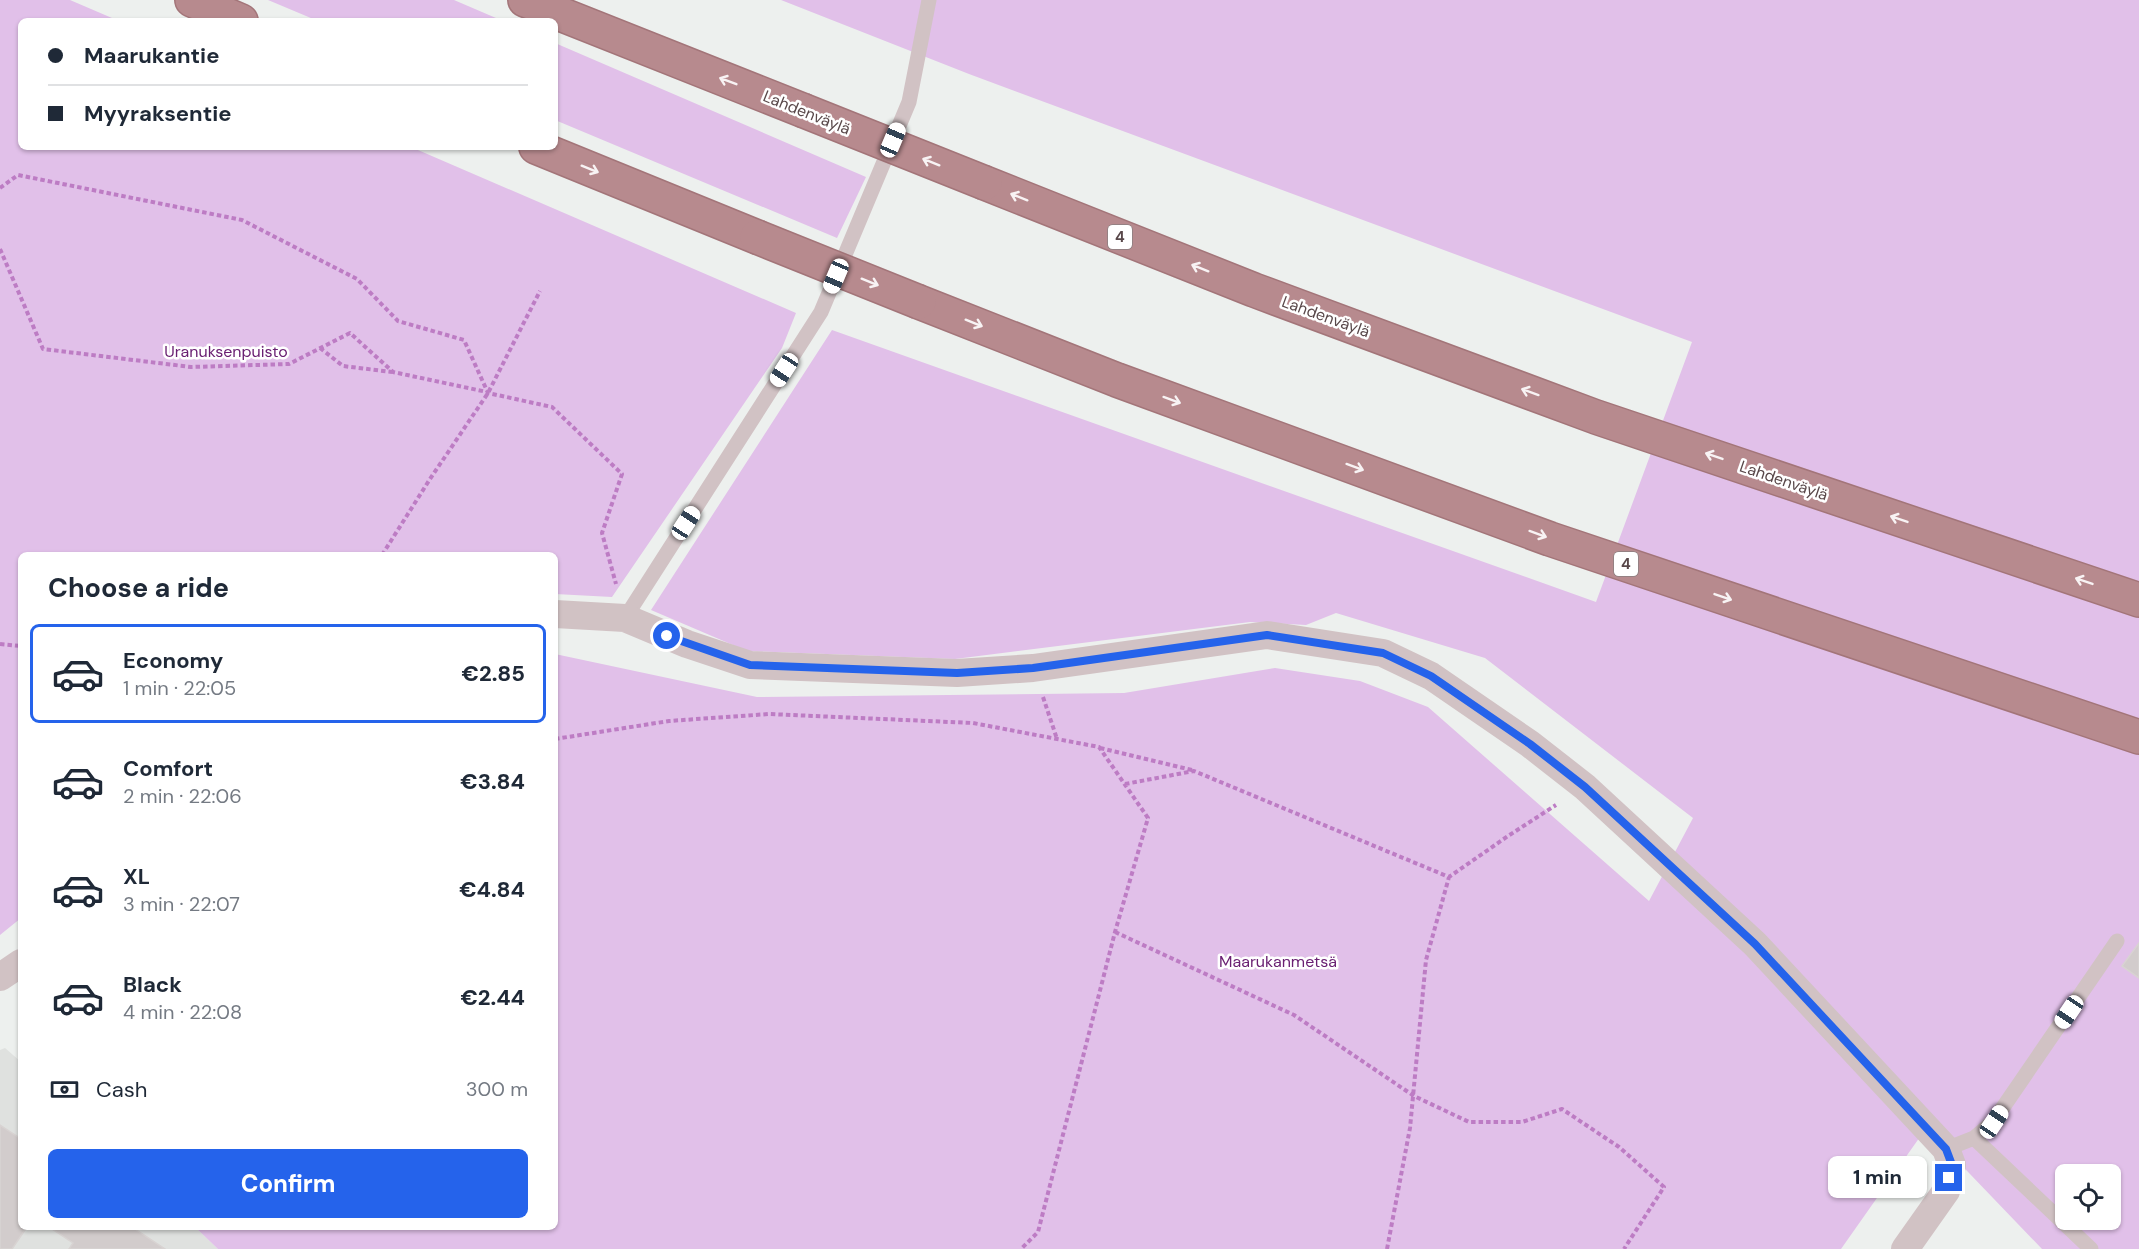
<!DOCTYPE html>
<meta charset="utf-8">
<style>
:root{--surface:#fff;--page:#f2f2f3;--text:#1f2937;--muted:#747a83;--line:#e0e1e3;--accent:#2563eb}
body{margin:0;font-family:"DM Sans",sans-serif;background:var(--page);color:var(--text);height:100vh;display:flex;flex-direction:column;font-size:22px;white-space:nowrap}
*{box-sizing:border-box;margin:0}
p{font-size:20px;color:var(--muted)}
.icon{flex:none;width:33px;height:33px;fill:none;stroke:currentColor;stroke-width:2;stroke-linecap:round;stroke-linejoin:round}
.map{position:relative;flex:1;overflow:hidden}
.panel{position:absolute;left:18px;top:552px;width:540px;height:678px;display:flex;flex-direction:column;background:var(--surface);border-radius:9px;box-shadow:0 2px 4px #0004}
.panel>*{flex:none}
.hud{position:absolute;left:18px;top:18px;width:540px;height:132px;border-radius:9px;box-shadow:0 2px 4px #0004;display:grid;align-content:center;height:132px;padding:0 30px;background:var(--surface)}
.buttons{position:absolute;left:2055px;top:1164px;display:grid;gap:12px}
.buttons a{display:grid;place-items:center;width:66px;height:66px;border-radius:9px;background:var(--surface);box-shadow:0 2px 4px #0004;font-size:30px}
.end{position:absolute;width:27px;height:27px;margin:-14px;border:8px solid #2563eb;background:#fff;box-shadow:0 0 0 3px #fff}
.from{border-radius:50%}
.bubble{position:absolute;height:42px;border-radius:9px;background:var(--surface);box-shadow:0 2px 4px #0004;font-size:20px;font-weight:800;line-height:42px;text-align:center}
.car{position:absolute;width:18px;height:36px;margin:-18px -9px;border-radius:8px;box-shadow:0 0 4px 2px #0007;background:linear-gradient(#fff 24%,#345 0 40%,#fff 0 76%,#345 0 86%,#fff 0)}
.hud b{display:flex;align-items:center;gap:21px;height:57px;font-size:22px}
.hud b+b{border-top:2px solid var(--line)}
.hud i{width:15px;height:15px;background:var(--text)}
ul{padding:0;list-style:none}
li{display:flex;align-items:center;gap:18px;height:99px;margin:0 12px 9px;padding:0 18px;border:3px solid transparent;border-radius:9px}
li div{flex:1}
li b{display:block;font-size:22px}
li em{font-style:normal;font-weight:800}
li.selected{border-color:var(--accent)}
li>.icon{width:54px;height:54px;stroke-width:1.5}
h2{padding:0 30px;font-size:27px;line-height:72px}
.pay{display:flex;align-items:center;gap:15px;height:66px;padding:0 30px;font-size:22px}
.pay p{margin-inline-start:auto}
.primary-button{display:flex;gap:12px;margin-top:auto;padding:12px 30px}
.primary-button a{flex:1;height:69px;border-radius:9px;background:var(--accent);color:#fff;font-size:24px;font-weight:800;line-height:69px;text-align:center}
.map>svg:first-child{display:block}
.education{fill:#dfe1df}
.green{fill:#e1c0e9;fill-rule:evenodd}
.building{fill:#d2cccc;stroke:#d8d3d2;stroke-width:1.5}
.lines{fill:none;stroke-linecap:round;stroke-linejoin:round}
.motorway-casing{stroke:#a37579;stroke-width:36}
.path{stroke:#bd7cc4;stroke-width:4;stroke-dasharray:4.5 3;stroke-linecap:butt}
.service{stroke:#d1c2c4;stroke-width:15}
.minor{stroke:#d1c2c4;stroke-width:28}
.motorway{stroke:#b78a8e;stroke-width:33}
.motorway-bridge-casing{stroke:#a37579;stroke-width:36;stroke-linecap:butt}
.motorway-bridge{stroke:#b78a8e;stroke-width:33}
.oneway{stroke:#f8f3f4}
.route{stroke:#2563eb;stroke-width:8}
.labels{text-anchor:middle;stroke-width:5;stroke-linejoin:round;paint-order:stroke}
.shield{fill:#fff;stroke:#8b7f80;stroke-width:1.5}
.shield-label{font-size:15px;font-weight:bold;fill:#59484a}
.street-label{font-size:16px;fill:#59484a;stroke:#fff}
.park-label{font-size:16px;fill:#6a2072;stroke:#fff}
</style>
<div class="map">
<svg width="2139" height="1249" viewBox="0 0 2139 1249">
<rect width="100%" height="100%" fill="#edf0ee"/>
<!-- education -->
<path class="education" d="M5 1048 21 1062V1227H195L218 1249H0V1050Z"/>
<!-- green -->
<path class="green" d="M0 0H70L119 21H21V147H411L796 313 782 348 612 597 555 594V555H21V918L0 935Z
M268 0H454L503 21H318Z
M781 0H2139V1249H2042L1946 1149 1922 1134 1841 1249H218L195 1227H555V654L757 697 1124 693 1275 668 1360 681 1428 707 1649 901 1693 818 1485 658 1336 613 1306 625 1250 622 955 659 747 651 651 610 832 330 1596 602 1692 342 969 74ZM2066 1174H2110V1220H2066Z
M555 43 866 177 837 238 555 120Z"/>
<!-- building -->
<path class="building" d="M2139 943V978L2122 966Z
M0 1125 21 1139V1227H27L12 1249H0Z
M49 1227H132L165 1249H69L73 1243Z"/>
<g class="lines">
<defs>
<path id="motorway" d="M192 0 241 21
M525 0 802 110
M536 147 757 237
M985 183 1254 290 1596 417 2139 600
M919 302 1117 380 1550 539 2139 737"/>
</defs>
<!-- motorway casing -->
<use href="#motorway" class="motorway-casing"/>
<!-- path -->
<path class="path" d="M0 188 18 175 242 220 357 279 398 321 464 340 488 393 552 407 622 474 602 533 616 584
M0 249 43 349 191 367 289 364 350 333 393 372 487 392
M320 348 343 366 392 372
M382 555 430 479 488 393 540 291
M0 644 21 646
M1043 697 1057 739
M555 739 669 721 769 714 973 723 1099 747 1148 818 1115 932 1038 1232 1021 1249
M1100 748 1192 770
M1125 784 1194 771 1449 877 1508 836 1556 805
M1115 932 1294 1015 1414 1096 1469 1122H1522L1562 1109 1619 1147 1664 1187 1624 1249
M1387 1249 1410 1128 1426 960 1449 877"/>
<!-- service -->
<path class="service" d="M625 618 821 312 909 102 929 0
M1974 1138 2091 1249
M1946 1149 1974 1138 1993 1122 2117 941"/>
<!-- minor -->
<path class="minor" d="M555 614 625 618 687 644 750 665 957 673 1033 668 1267 635 1383 653 1431 676 1530 744 1585 787 1755 944 1946 1149 1952 1165 1946 1191 1905 1249
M0 977 21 963"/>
<!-- motorway -->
<use href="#motorway" class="motorway"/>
<defs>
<path id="motorway-bridge" d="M802 110 985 183
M757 237 919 302"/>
</defs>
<!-- motorway-bridge casing -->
<use href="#motorway-bridge" class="motorway-bridge-casing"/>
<!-- motorway-bridge -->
<use href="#motorway-bridge" class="motorway-bridge"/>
</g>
<!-- one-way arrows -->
<defs><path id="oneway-shaft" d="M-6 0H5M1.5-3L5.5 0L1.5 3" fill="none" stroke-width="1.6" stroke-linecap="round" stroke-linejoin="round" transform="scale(1.5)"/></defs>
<g class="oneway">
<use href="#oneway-shaft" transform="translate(728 81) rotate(-159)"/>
<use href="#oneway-shaft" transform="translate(931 162) rotate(-158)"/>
<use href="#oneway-shaft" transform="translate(590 169) rotate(22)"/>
<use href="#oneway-shaft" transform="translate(1019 197) rotate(-158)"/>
<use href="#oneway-shaft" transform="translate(1200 268) rotate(-158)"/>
<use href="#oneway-shaft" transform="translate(870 282) rotate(22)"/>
<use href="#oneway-shaft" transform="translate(974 323) rotate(22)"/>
<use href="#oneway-shaft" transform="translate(1530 392) rotate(-160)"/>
<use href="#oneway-shaft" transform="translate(1172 400) rotate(20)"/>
<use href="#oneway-shaft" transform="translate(1714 456) rotate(-161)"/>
<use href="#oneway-shaft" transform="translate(1355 467) rotate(20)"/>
<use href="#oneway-shaft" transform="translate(1899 519) rotate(-161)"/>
<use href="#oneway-shaft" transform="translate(1538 534) rotate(20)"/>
<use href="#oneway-shaft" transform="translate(2084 581) rotate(-161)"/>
<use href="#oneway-shaft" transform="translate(1723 597) rotate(19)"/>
</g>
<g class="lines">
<!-- route -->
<path class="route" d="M667 636 750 665 957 673 1033 668 1267 635 1383 653 1431 676 1530 744 1585 787 1755 944 1946 1149 1952 1165 1949 1178"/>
</g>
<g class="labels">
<!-- shield labels -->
<g class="shield">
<rect x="1108" y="225" width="24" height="24" rx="4.5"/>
<rect x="1614" y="552" width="24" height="24" rx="4.5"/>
</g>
<g class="shield-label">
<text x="1120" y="242">4</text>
<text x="1626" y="569">4</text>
</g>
<!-- street labels -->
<g class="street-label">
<text transform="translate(807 112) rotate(22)" y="6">Lahdenväylä</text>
<text transform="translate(1326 316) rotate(20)" y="6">Lahdenväylä</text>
<text transform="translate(1784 480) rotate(19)" y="6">Lahdenväylä</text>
</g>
<!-- park labels -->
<g class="park-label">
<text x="226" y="357">Uranuksenpuisto</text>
<text x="1278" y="967">Maarukanmetsä</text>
</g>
</g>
</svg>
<div class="buttons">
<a><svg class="icon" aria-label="locate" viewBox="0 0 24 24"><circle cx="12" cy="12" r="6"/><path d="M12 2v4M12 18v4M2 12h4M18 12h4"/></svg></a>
</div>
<i class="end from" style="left:667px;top:636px"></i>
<i class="end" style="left:1949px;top:1178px"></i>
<div class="bubble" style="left:1828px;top:1156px;width:99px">1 min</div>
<i class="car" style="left:893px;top:140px;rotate:23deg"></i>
<i class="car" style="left:836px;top:276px;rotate:203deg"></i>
<i class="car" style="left:784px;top:370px;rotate:213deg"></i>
<i class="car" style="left:686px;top:523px;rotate:33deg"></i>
<i class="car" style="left:2069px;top:1012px;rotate:214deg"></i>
<i class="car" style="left:1994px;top:1122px;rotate:34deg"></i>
<div class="hud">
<b><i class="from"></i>Maarukantie</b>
<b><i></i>Myyraksentie</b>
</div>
<section class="panel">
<h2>Choose a ride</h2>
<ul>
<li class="selected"><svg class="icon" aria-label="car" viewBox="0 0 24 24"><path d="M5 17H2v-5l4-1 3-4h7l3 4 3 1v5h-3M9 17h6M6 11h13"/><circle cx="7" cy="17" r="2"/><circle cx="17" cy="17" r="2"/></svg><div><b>Economy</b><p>1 min · 22:05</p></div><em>€2.85</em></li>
<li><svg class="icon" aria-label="car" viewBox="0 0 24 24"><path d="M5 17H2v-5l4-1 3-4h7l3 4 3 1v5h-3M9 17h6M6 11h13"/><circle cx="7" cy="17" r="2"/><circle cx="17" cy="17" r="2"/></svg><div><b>Comfort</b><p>2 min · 22:06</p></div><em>€3.84</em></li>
<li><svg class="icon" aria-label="car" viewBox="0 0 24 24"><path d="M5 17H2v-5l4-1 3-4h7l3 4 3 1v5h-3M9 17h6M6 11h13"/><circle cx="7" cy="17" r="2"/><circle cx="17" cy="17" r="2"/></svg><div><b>XL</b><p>3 min · 22:07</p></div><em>€4.84</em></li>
<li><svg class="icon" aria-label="car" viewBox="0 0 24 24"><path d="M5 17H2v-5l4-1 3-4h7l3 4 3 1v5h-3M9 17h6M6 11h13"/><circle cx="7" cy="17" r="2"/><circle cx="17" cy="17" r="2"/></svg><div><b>Black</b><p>4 min · 22:08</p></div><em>€2.44</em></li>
</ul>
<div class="pay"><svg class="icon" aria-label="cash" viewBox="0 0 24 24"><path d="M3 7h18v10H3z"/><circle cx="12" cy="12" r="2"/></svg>Cash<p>300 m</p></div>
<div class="primary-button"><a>Confirm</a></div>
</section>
</div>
